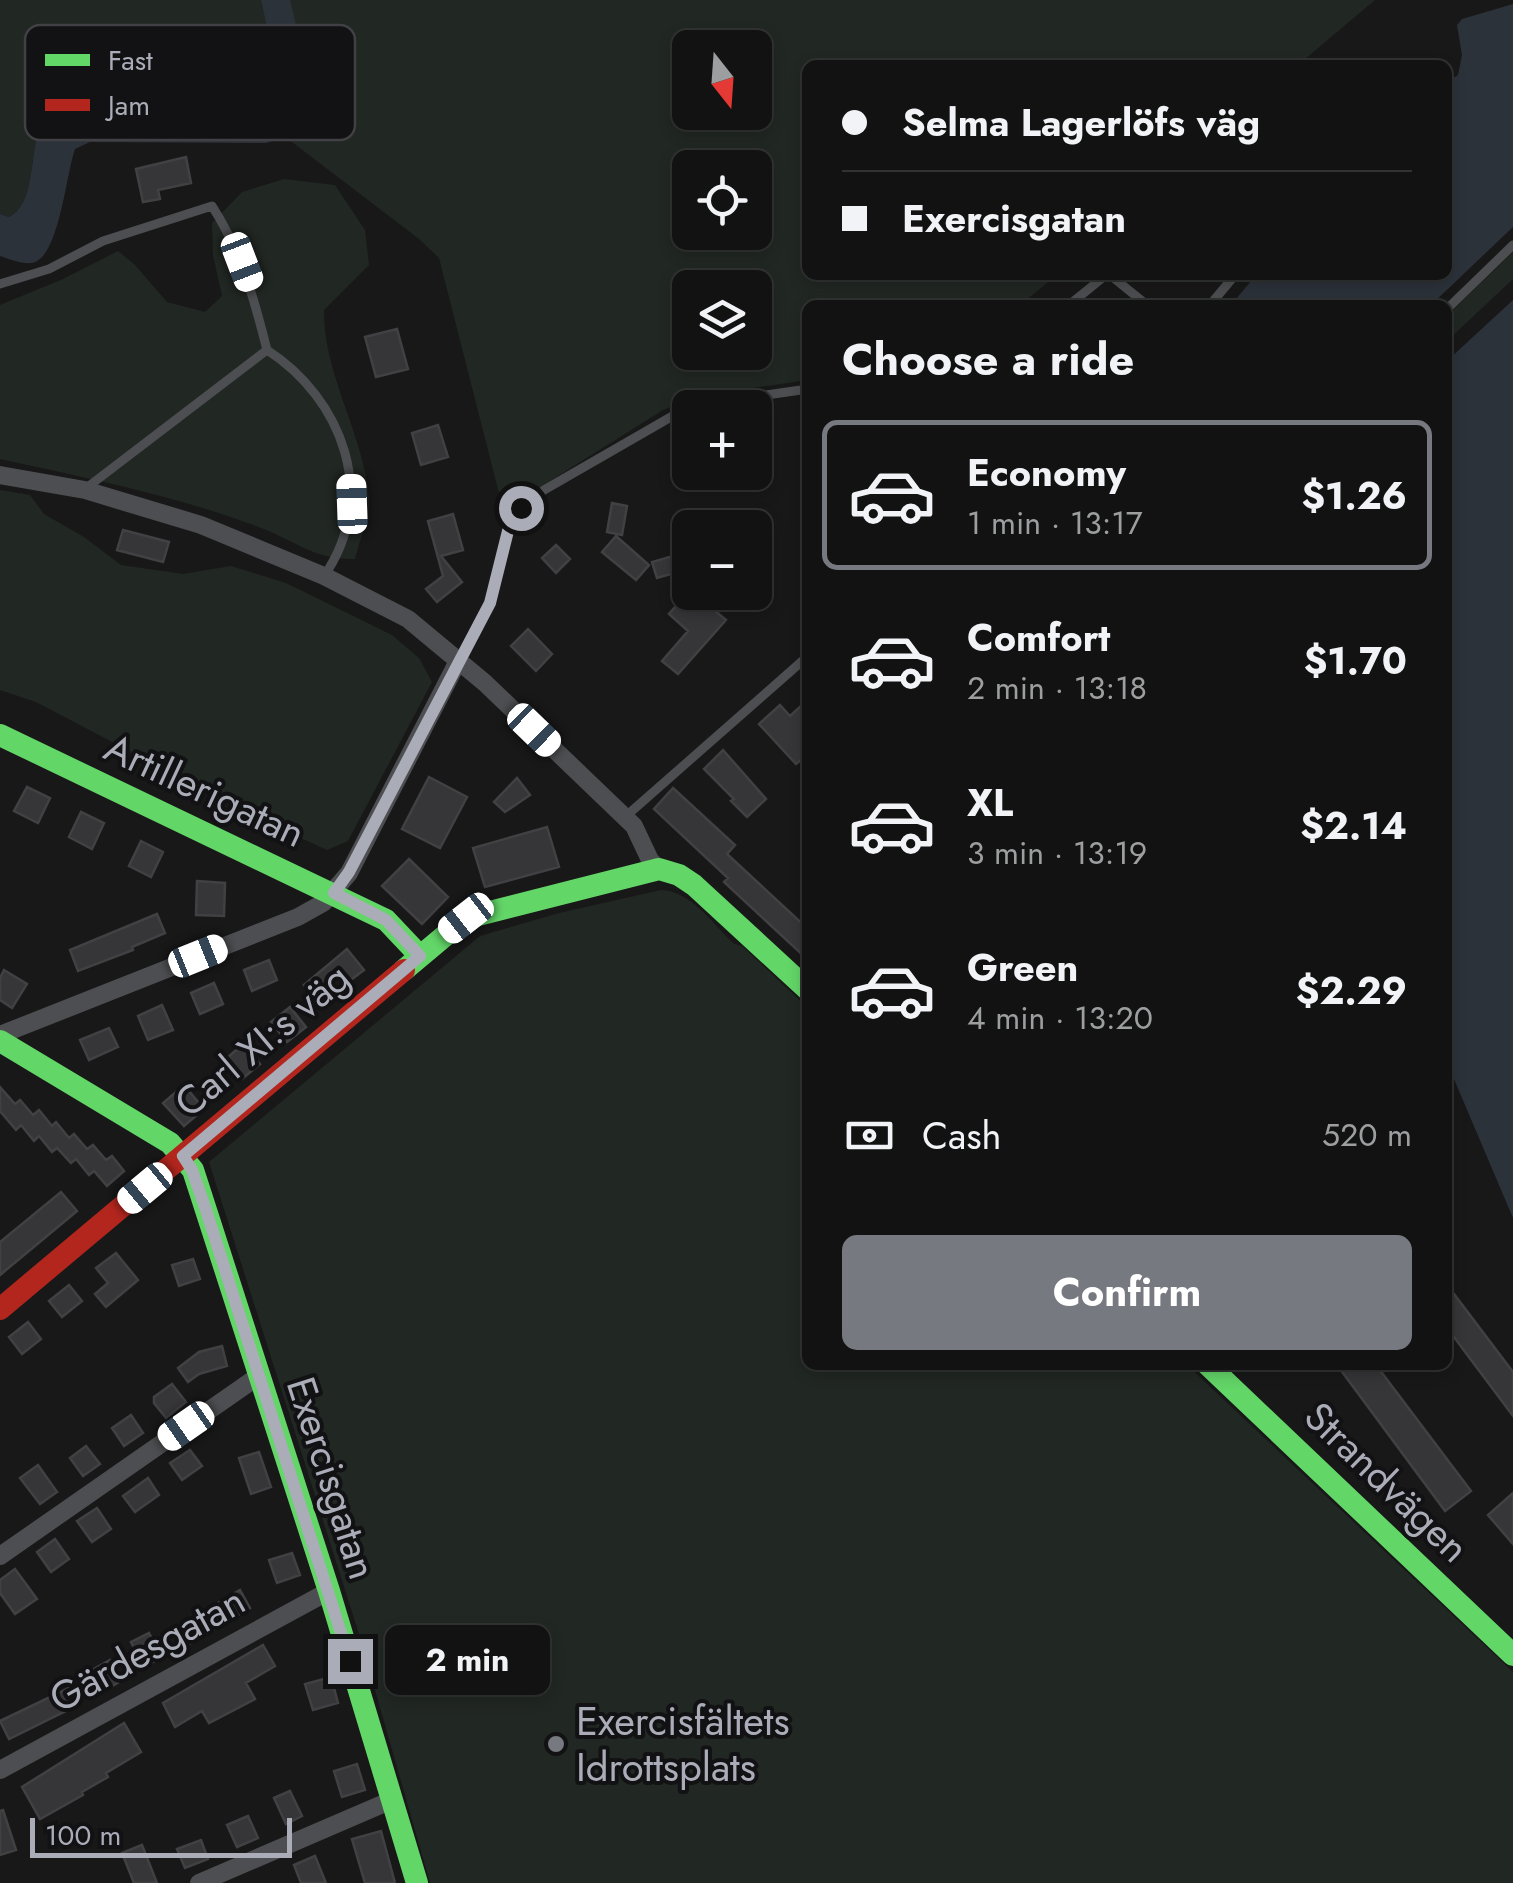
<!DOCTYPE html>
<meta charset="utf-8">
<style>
:root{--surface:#121212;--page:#1b1b1b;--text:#f1f3f6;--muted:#9c9e9f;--line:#313232;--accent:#777980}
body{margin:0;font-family:Jost,sans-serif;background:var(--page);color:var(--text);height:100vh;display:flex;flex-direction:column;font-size:38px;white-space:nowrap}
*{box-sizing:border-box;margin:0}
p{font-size:32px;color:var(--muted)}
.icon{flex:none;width:55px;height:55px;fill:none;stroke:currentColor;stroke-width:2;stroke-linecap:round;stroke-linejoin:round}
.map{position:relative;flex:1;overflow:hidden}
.drawer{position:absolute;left:802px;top:300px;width:650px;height:1070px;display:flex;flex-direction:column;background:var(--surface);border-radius:15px;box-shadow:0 5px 15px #0003,0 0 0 2px var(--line)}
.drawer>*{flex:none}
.top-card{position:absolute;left:802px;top:60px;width:650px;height:220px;border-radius:15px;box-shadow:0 5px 15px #0003,0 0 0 2px var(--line);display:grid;align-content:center;height:220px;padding:0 40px;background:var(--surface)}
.needle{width:65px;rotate:163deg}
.tools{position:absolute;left:672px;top:30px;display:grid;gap:20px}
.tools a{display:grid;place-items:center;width:100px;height:100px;border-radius:15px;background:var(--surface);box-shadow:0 5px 15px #0003,0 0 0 2px var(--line);font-size:50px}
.scale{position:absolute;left:30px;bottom:25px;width:262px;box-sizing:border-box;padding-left:10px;border:5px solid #aaadb8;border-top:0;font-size:28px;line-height:35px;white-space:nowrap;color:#aaadb8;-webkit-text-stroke:8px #121214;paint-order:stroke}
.end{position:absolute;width:45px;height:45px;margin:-22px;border:12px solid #aaadb8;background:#111;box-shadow:0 0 0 5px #111}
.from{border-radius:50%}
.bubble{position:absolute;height:70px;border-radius:15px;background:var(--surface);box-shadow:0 5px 15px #0003,0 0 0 2px var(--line);font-size:32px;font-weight:700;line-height:70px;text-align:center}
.car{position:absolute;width:30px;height:60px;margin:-30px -15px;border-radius:12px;box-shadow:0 0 8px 2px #0007;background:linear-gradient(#fff 24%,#345 0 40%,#fff 0 76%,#345 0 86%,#fff 0)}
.top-card b{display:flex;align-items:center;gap:35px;height:95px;font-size:38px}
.top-card b+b{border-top:2px solid var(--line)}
.top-card i{width:25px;height:25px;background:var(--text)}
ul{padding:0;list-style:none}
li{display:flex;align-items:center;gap:30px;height:150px;margin:0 20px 15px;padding:0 20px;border:5px solid transparent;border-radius:15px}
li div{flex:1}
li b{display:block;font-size:38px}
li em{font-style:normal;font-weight:700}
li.on{border-color:var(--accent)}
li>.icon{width:90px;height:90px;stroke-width:1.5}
h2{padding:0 40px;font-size:45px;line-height:120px}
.pay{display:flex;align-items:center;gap:25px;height:110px;padding:0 40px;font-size:38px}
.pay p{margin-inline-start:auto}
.button{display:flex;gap:20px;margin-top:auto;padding:20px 40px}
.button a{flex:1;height:115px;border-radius:15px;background:var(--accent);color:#fff;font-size:40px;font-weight:700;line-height:115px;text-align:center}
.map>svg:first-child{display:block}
.green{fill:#212722;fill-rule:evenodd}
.water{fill:#2c323a}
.building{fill:#363638;stroke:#414144;stroke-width:2.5}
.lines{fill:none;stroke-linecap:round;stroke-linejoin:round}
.lane{stroke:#4d4e51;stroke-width:9}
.street{stroke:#4d4e51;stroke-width:18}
.fast{stroke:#63d668;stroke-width:22}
.jam{stroke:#b3261e;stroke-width:22}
.route{stroke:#aaadb8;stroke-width:12}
.poi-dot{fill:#777980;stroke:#121214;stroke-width:4}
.labels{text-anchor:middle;stroke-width:8;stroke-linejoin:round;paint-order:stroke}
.street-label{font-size:40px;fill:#aaadb8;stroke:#121214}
.poi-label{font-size:40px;fill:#aaadb8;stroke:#121214;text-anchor:start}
.key{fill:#121214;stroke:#404045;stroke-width:2.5}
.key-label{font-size:28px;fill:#aaadb8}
</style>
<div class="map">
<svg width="1513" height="1883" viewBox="0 0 1513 1883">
<rect width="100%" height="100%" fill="#181818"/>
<!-- green -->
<path class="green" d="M0 0H261L284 103 274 107 59 113 45 116C27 143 39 202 9 217L0 214Z
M288 0H1375L1298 65H808V275H1057L1020 305H808L807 380 699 396 663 410 518 501 511 510 503 509 439 258 419 239 288 139 301 132 310 115ZM690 48H755V112H690ZM690 168H755V232H690ZM690 288H755V352H690Z
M284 179 335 185 365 230 369 265 324 310C323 374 364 434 369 499 370 517 359 541 355 559 314 560 298 542 261 528 178 496 87 478 0 459V305L63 279 118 251 135 265 167 302 205 312 222 296 213 255 212 223 242 192Z
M1513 252V279L1448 340V315Z
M0 490 30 495 44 514 84 537 121 565 183 574 231 566 286 583 392 635 419 658 432 682 348 841 327 850 253 816 36 702 0 690Z
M661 890C691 891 713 924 734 944L742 946 807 1007 808 1365H1187L1513 1672V1883H430L359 1634 209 1162 480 936 559 913Z"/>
<!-- water -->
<path class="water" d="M261 0H290L314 99 311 115 302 132 266 143 90 142 75 149C66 173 59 261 31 263 21 264 9 259 0 256V214L9 217C39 202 27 143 45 116L59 113 274 107 283 103Z
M1513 4V227L1431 305H1231L1256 275H1448V81L1458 75 1462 55 1457 25 1462 19Z
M1513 300V1218L1448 1065V360Z"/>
<!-- building -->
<path class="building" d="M186 157 191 183 158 190 160 199 143 202 136 169Z
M397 329 408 369 376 377 365 337Z
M438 425 448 457 421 465 412 433Z
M612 503 627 506 622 535 607 532Z
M453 514 463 550 441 556 462 582 437 602 426 589 443 576 428 521Z
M123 530 169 542 163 562 117 550Z
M616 536 649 565 636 580 602 552Z
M556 545 570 559 556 573 542 558Z
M680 554 685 570 657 578 652 562Z
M690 590 726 620 678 674 662 661 688 631 669 614Z
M528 629 552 654 536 671 511 646Z
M780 705 790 716 801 706 808 713V754L796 764 759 724Z
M723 750 766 799 747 817 731 801 734 799 704 769Z
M429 777 467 797 440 848 402 829Z
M517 778 530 795 505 812 494 802Z
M27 787 50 798 38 823 14 811Z
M673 788 735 845 727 854 808 929V960L724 882 728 878 654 809Z
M81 812 104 823 92 849 69 837Z
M547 827 559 867 485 887 473 848Z
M141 841 163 852 151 877 129 866Z
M409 859 448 897 422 924 382 886Z
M197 881 225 883 224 916 196 915Z
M157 914 165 933 132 947 133 950 78 971 70 950Z
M347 949 364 970 344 985 337 976 314 997 304 985Z
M269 960 277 980 252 991 244 970Z
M4 970 27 984 12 1008 0 1000V978Z
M214 983 223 1004 200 1014 191 993Z
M162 1005 173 1030 148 1040 138 1016Z
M290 1007 306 1027 287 1042 271 1022Z
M109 1028 118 1047 89 1060 80 1040Z
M243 1044 260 1064 242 1079 226 1059Z
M184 1085 204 1109 184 1126 163 1103Z
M0 1087 15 1104 20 1100 33 1115 39 1110 52 1126 56 1122 69 1138 74 1134 87 1149 93 1145 106 1160 112 1156 124 1171 107 1186 94 1171 89 1175 76 1159 71 1163 57 1148 52 1152 39 1136 34 1141 21 1125 16 1130 0 1111Z
M61 1192 77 1211 0 1275V1242Z
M116 1253 138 1280 106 1307 95 1294 108 1283 96 1268Z
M193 1259 200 1279 179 1286 172 1265Z
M69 1285 82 1301 62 1317 49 1301Z
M1448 1286 1513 1372V1416L1448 1329Z
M28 1322 41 1339 22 1354 9 1337Z
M222 1346 227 1366 199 1374 188 1382 178 1368 199 1352Z
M1337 1365H1376L1471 1491 1445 1511Z
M172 1384 186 1402 166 1418 154 1403V1397Z
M131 1415 143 1433 124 1446 112 1428Z
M86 1446 100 1464 83 1476 70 1458Z
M190 1450 202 1466 182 1480 170 1463Z
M259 1452 271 1487 251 1494 239 1458Z
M38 1465 57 1492 40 1504 20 1478Z
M148 1478 159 1495 135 1512 123 1496Z
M1513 1493V1544L1488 1515Z
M97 1508 111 1529 92 1542 77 1521Z
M55 1539 69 1559 51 1572 37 1552Z
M292 1553 300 1575 277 1583 269 1560Z
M15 1569 37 1599 15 1614 0 1593V1580Z
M240 1590 250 1608 189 1644 178 1626Z
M149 1633 162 1657 144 1667 131 1642Z
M263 1645 275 1666 246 1683 255 1699 209 1723 202 1711 175 1727 163 1703Z
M110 1660 119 1682 104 1691 92 1670Z
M331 1677 338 1703 313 1710 305 1684Z
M69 1688 78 1705 9 1739 0 1721Z
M124 1723 141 1752 106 1773 108 1777 82 1792 83 1795 40 1819 22 1787Z
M357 1764 365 1790 342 1797 334 1771Z
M290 1791 302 1816 286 1824 274 1798Z
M3 1810 16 1850 0 1855V1811Z
M248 1816 258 1838 237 1847 227 1825Z
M381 1831 395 1883H365L352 1839Z
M201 1840 208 1859 185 1868 177 1849Z
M142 1845 157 1883H134L122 1853Z
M315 1856 326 1883H301L294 1865Z"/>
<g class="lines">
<!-- lane -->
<path class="lane" d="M1110 275 1147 305
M0 284 49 269 103 241 212 206C241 251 254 298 267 350
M1069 305 1106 275
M1210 305 1235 275
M1448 308 1513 245
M85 489 267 350C343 399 379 497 324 576
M458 661 490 603 508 531 521 508 544 490 690 406 808 389
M625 817 808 656"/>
<!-- street -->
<path class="street" d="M0 475 85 490 201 525 324 576 408 619 485 683 634 826 650 860 659 869
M0 1035 298 917 323 903 349 873 458 661
M0 1556 260 1375
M0 1770 329 1591
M199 1883 392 1800"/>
<!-- fast -->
<path class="fast" d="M0 735 386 920 420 956
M404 970 466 918 659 869 679 875 694 885 808 990
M0 1041 170 1143 193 1170 329 1591 417 1883
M1208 1365 1513 1655"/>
<!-- jam -->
<path class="jam" d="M0 1309 404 970"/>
</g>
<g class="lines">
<!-- route -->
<path class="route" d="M350 1661 206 1210 192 1170 183 1156 420 956 386 920 334 893 349 872 490 603 508 531 521 508"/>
</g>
<!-- markers -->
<circle class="poi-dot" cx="556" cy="1744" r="10"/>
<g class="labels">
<!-- street labels -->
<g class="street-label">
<text transform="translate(205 790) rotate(25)" y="14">Artillerigatan</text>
<text transform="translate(262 1040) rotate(-40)" y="14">Carl XI:s väg</text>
<text transform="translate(332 1478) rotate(72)" y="14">Exercisgatan</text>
<text transform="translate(1387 1482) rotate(44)" y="14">Strandvägen</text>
<text transform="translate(147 1649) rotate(-29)" y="14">Gärdesgatan</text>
</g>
<!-- poi labels -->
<g class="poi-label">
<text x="576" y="1735">Exercisfältets<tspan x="576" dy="46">Idrottsplats</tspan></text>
</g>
</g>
<!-- legend -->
<rect x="25" y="25" width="330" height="115" rx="15" class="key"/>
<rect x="45" y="54" width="45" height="12" fill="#63d668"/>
<rect x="45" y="99" width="45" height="12" fill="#b3261e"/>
<g class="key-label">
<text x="108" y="70">Fast</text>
<text x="108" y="115">Jam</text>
</g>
</svg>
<div class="tools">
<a><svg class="needle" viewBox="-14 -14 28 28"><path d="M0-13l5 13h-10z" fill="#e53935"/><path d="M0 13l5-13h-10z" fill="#9c9e9f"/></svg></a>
<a><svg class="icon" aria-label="locate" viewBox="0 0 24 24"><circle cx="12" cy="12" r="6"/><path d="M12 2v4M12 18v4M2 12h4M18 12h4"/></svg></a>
<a><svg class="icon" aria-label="layers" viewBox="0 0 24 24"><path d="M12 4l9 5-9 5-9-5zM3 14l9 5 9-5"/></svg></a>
<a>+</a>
<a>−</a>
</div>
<div class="scale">100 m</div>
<i class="end from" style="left:521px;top:508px"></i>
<i class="end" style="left:350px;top:1661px"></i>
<div class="bubble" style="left:385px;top:1625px;width:165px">2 min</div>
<i class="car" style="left:242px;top:262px;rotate:159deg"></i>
<i class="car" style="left:352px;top:504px;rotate:358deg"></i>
<i class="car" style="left:534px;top:730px;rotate:134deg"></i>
<i class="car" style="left:466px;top:918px;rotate:232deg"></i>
<i class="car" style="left:198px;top:956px;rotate:68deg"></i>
<i class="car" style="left:145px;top:1188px;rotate:230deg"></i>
<i class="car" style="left:186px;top:1426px;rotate:235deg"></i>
<div class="top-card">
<b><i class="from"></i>Selma Lagerlöfs väg</b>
<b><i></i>Exercisgatan</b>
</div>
<section class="drawer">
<h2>Choose a ride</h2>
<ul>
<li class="on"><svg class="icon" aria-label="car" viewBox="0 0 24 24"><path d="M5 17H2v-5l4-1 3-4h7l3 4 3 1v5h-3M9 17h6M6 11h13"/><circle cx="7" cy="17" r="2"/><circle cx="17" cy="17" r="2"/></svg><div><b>Economy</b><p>1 min · 13:17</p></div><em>$1.26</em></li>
<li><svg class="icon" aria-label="car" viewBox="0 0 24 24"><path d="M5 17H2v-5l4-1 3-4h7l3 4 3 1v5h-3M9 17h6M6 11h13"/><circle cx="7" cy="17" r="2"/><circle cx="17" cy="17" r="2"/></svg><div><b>Comfort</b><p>2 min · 13:18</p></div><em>$1.70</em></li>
<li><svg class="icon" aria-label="car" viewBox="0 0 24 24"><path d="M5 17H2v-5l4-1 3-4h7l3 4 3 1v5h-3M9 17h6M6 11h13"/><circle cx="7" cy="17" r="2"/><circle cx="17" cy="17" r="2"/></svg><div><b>XL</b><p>3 min · 13:19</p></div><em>$2.14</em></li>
<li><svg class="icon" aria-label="car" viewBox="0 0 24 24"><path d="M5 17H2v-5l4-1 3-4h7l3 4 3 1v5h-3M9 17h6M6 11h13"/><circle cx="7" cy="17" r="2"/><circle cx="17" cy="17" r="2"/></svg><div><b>Green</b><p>4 min · 13:20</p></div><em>$2.29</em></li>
</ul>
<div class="pay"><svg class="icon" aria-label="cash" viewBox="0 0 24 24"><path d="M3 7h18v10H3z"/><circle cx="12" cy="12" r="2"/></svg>Cash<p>520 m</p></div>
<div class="button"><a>Confirm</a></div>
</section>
</div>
